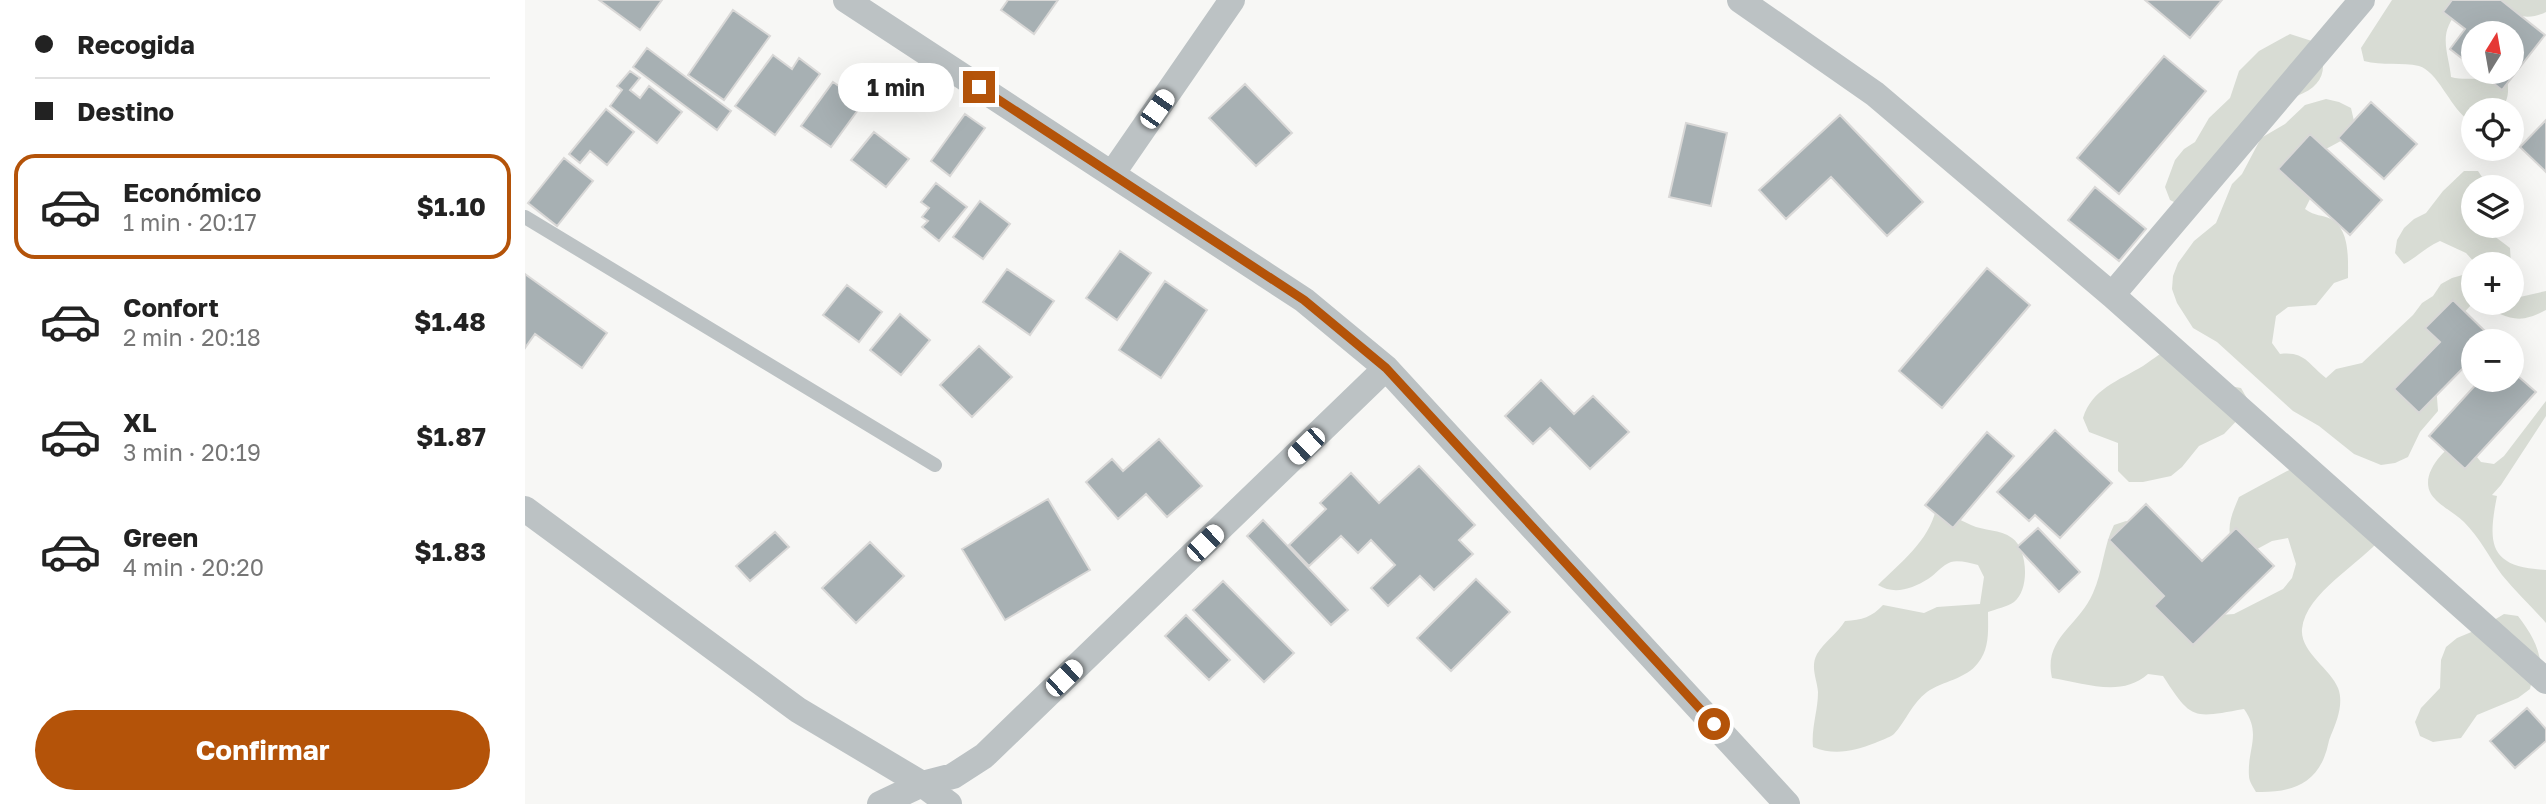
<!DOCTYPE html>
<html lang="es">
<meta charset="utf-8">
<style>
:root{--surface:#fff;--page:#f2f2f2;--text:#222;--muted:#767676;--line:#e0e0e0;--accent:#b45309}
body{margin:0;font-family:"Golos Text",sans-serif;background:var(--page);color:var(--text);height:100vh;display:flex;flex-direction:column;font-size:26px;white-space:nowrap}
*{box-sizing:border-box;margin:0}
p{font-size:23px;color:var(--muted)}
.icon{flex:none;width:38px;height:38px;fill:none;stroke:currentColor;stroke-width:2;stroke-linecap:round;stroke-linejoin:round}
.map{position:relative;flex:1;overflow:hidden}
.details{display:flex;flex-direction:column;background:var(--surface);width:525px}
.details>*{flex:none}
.banner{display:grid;align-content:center;height:154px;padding:0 35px;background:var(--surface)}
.needle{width:46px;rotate:11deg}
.fabs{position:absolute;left:1936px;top:21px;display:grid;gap:14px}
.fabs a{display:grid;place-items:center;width:63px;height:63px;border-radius:50%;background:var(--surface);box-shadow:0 7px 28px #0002;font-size:35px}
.end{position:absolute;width:32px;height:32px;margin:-16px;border:9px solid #b45309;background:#fff;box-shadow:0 0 0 4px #fff}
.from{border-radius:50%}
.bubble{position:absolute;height:49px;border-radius:24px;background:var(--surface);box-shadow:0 7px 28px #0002;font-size:23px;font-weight:700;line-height:49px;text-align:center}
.car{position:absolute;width:21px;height:42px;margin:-21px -10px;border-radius:9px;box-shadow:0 0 5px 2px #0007;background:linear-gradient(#fff 24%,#345 0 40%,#fff 0 76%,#345 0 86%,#fff 0)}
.banner b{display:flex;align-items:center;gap:24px;height:66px;font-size:26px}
.banner b+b{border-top:2px solid var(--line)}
.banner i{width:18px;height:18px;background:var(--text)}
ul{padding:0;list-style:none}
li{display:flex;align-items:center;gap:21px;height:105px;margin:0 14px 10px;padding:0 21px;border:4px solid transparent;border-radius:21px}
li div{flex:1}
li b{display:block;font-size:26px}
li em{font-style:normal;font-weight:700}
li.current{border-color:var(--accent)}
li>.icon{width:63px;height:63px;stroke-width:1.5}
.primary-button{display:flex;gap:14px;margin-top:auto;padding:14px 35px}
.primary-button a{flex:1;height:80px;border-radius:42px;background:var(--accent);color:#fff;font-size:28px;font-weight:700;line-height:80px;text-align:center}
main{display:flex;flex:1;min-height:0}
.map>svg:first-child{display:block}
.green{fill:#d8dcd4}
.building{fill:#a7b0b3;stroke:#d9d8d7;stroke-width:2}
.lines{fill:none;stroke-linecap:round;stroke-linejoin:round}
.lane{stroke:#bcc2c4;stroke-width:14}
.street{stroke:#bcc2c4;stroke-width:26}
.route{stroke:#b45309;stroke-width:9}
</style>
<main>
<section class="details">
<div class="banner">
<b><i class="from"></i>Recogida</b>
<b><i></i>Destino</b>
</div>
<ul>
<li class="current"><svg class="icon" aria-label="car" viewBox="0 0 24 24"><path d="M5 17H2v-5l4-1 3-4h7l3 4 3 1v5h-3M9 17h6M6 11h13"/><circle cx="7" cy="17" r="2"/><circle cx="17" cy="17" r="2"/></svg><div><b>Económico</b><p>1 min · 20:17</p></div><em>$1.10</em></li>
<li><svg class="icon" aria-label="car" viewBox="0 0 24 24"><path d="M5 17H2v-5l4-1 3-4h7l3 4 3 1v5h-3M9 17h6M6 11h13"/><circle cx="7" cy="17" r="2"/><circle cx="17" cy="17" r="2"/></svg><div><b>Confort</b><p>2 min · 20:18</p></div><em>$1.48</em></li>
<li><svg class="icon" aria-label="car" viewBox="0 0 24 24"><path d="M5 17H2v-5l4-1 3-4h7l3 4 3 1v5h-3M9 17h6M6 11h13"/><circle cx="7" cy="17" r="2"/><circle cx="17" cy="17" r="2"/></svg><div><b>XL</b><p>3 min · 20:19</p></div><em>$1.87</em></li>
<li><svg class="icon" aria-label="car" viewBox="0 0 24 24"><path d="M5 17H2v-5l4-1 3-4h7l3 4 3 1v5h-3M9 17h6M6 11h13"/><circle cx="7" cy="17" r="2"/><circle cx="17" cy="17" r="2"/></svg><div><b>Green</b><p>4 min · 20:20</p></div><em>$1.83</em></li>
</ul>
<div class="primary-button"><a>Confirmar</a></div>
</section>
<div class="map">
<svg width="2021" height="804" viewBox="0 0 2021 804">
<rect width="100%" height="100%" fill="#f7f7f5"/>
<!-- green -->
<path class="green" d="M1867 0H1939C1935 10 1928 16 1924 25 1916 41 1925 61 1926 77 1945 82 1963 75 1982 78 1984 92 1984 101 1974 110H1948V117L1941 118C1925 106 1912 71 1894 66 1877 62 1857 66 1839 61L1836 48Z
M1966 0H2021V12C2002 22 1982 15 1966 0Z
M1765 34 1790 42C1805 67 1799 86 1772 96L1659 207 1645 200 1640 187 1650 160 1659 149 1670 142 1684 118 1705 98 1714 71 1734 51Z
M1801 99 1814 102 1826 108 1829 121 1825 136 1801 149 1786 197 1780 209C1791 217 1796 214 1806 219 1825 230 1823 258 1823 278L1809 283 1791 305 1763 307 1751 316 1747 343 1755 354C1780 351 1783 364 1801 378L1811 369 1837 363 1888 315 1897 303 1908 296 1916 284 1927 278 1941 274 1948 268V303L1931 321 1911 384 1913 411 1895 432 1883 457 1870 463 1856 465 1829 454 1794 426 1768 411 1692 342 1668 328 1652 303 1647 289 1648 276 1653 263 1669 241 1691 223 1707 184 1717 174 1736 138 1760 124 1780 105Z
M1939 171H1953L1961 183 1960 187H1948V226H1956L1985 248 1986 264H1951L1941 253 1915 241C1901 247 1892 257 1879 264L1870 253 1872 240 1879 228 1889 219 1901 213 1918 191Z
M2021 291V310C2004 319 1993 322 1975 314L1976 303H1986V299Z
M1641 351 1688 383 1716 388 1723 400 1719 413 1699 434 1674 446 1657 467 1646 476 1618 482H1604L1593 471V443L1564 432 1558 418C1567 389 1593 381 1618 366 1626 361 1632 355 1641 351Z
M2021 401V416L1976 485 1967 495 1972 496C1962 546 1965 567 2021 570V623C2006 606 1991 592 1977 575 1964 557 1955 538 1939 522 1930 513 1913 505 1906 494 1894 474 1921 445 1938 440L1956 462 1969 464 1979 456Z
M1766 469 1807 474 1846 511 1857 537C1836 564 1781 592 1777 629 1775 652 1806 669 1813 688 1819 703 1812 721 1806 735 1803 741 1803 748 1800 755 1789 787 1760 793 1731 792 1728 787 1724 781 1724 776 1722 749 1737 734 1719 709 1668 718 1667 721 1638 676L1623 674C1596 698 1560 683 1527 678 1518 638 1554 626 1568 593 1578 571 1578 547 1589 525L1601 521 1614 524 1681 616 1709 614 1758 589 1767 578 1771 564 1763 538 1747 541 1723 554 1709 548C1700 529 1706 516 1714 497Z
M1411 509C1425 514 1433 519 1446 525 1459 531 1475 529 1487 538 1503 549 1505 590 1489 602 1482 607 1471 609 1463 612 1463 630 1465 648 1453 663 1441 679 1418 681 1402 692 1387 703 1381 721 1369 734 1364 738 1356 740 1350 743 1329 751 1310 756 1288 747 1286 728 1293 711 1293 692 1292 679 1285 667 1292 654 1299 642 1313 633 1320 621 1337 620 1347 617 1358 605L1399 613 1412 607 1455 604 1459 577 1453 565C1445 563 1434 560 1426 562 1417 565 1411 574 1403 579 1387 589 1369 595 1353 585 1375 563 1404 541 1411 509Z
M1979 614 1993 616C2005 632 2013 644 2016 665L2008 675 2005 689 1993 698 1952 715 1936 738 1908 742 1895 736 1890 722 1896 708 1915 688 1916 660 1921 647 1932 638 1956 628Z"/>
<!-- building -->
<path class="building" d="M74 0H137L115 30Z
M483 0H533L509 34 476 10Z
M1620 0H1697L1665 38Z
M1927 0H1976L2020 35 1977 90 1954 72H1986V33H1948V67L1925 49 1940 29 1918 12Z
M208 10 245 36 199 100 163 75Z
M122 48 206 111 192 130 108 67Z
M248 55 267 69 274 58 295 74 250 135 210 106Z
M1639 56 1681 91 1594 194 1552 158Z
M105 71 115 78 105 90 115 98 124 86 157 112 132 143 85 106 97 90 92 86Z
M308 82 338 103 306 147 276 126Z
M720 84 767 133 731 166 684 118Z
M1846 102 1892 144 1859 179 1813 138Z
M81 109 109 132 82 165 65 151 55 163 44 154Z
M440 114 460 128 425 176 406 161Z
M1315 115 1398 202 1362 236 1306 177 1261 219 1234 190Z
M2021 120V172L1995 147Z
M1161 123 1202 133 1186 206 1144 197Z
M349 132 384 159 361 187 326 160Z
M1785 134 1857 200 1825 235 1753 169Z
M39 158 68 181 32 226 3 203Z
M411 183 442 207 414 241 397 227 403 221 397 217 404 208 396 202Z
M1570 187 1621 229 1594 261 1543 220Z
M455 201 485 224 458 259 428 237Z
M595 251 626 273 592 320 561 298Z
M1462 268 1505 305 1417 408 1374 371Z
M482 269 529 301 505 335 458 302Z
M0 274 82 333 57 368 10 334 0 348Z
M640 281 682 310 636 378 594 350Z
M322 285 357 312 334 342 298 315Z
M1928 300 1967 338 1964 341H1948V358L1894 413 1869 389 1915 342 1900 328Z
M375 314 405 340 376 375 345 350Z
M454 346 487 377 447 417 415 385Z
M1986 370 2011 392 1940 469 1904 436 1955 380H1986Z
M1016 380 1049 414 1068 396 1104 432 1065 469 1025 428 1008 444 980 416Z
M1530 430 1587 483 1535 538 1510 515 1504 521 1472 492Z
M1462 432 1489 456 1428 528 1400 505Z
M634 439 677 486 642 517 621 494 593 519 561 482 587 459 598 471Z
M894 466 950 525 934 540 948 554 909 590 895 576 863 606 846 588 870 565 846 540 833 553 816 536 784 566 764 545 801 509 795 503 826 473 854 503Z
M523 499 565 570 480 620 437 549Z
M1621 504 1677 561 1711 528 1749 566 1668 645 1629 606 1639 596 1584 540Z
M738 520 823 610 806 625 722 536Z
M1513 528 1555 572 1534 592 1492 547Z
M250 532 264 547 225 581 211 566Z
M345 542 379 576 331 623 297 588Z
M951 579 985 612 926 671 892 638Z
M698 581 769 653 739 682 668 610Z
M661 615 705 660 684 680 640 636Z
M2002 708 2021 729V741L1990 768 1965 741Z"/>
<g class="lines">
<!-- lane -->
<path class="lane" d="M0 217 410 465"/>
<!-- street -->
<path class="street" d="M321 0 779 300 861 368 1262 804
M1215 0 1350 94 1587 295 2021 681
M587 174 707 0
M1587 295 1837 0
M0 509 273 710 397 784 424 804
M355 804 397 784 428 776 459 756 861 368"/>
</g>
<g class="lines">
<!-- route -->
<path class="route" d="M454 87 779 300 861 368 1189 724"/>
</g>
</svg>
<div class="fabs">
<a><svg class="needle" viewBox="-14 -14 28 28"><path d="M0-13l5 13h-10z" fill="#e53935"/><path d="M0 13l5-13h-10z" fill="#767676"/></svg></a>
<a><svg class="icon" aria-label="locate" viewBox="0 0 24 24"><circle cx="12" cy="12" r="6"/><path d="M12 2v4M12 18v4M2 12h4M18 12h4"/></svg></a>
<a><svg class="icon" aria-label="layers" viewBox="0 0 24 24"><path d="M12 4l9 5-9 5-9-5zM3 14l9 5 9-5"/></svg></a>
<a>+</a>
<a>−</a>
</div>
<i class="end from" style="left:1189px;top:724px"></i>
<i class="end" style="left:454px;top:87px"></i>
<div class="bubble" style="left:313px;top:63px;width:116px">1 min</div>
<i class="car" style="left:632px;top:109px;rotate:35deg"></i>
<i class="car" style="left:781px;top:446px;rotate:226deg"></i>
<i class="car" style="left:680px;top:543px;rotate:46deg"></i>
<i class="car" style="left:539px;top:678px;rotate:46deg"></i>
</div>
</main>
